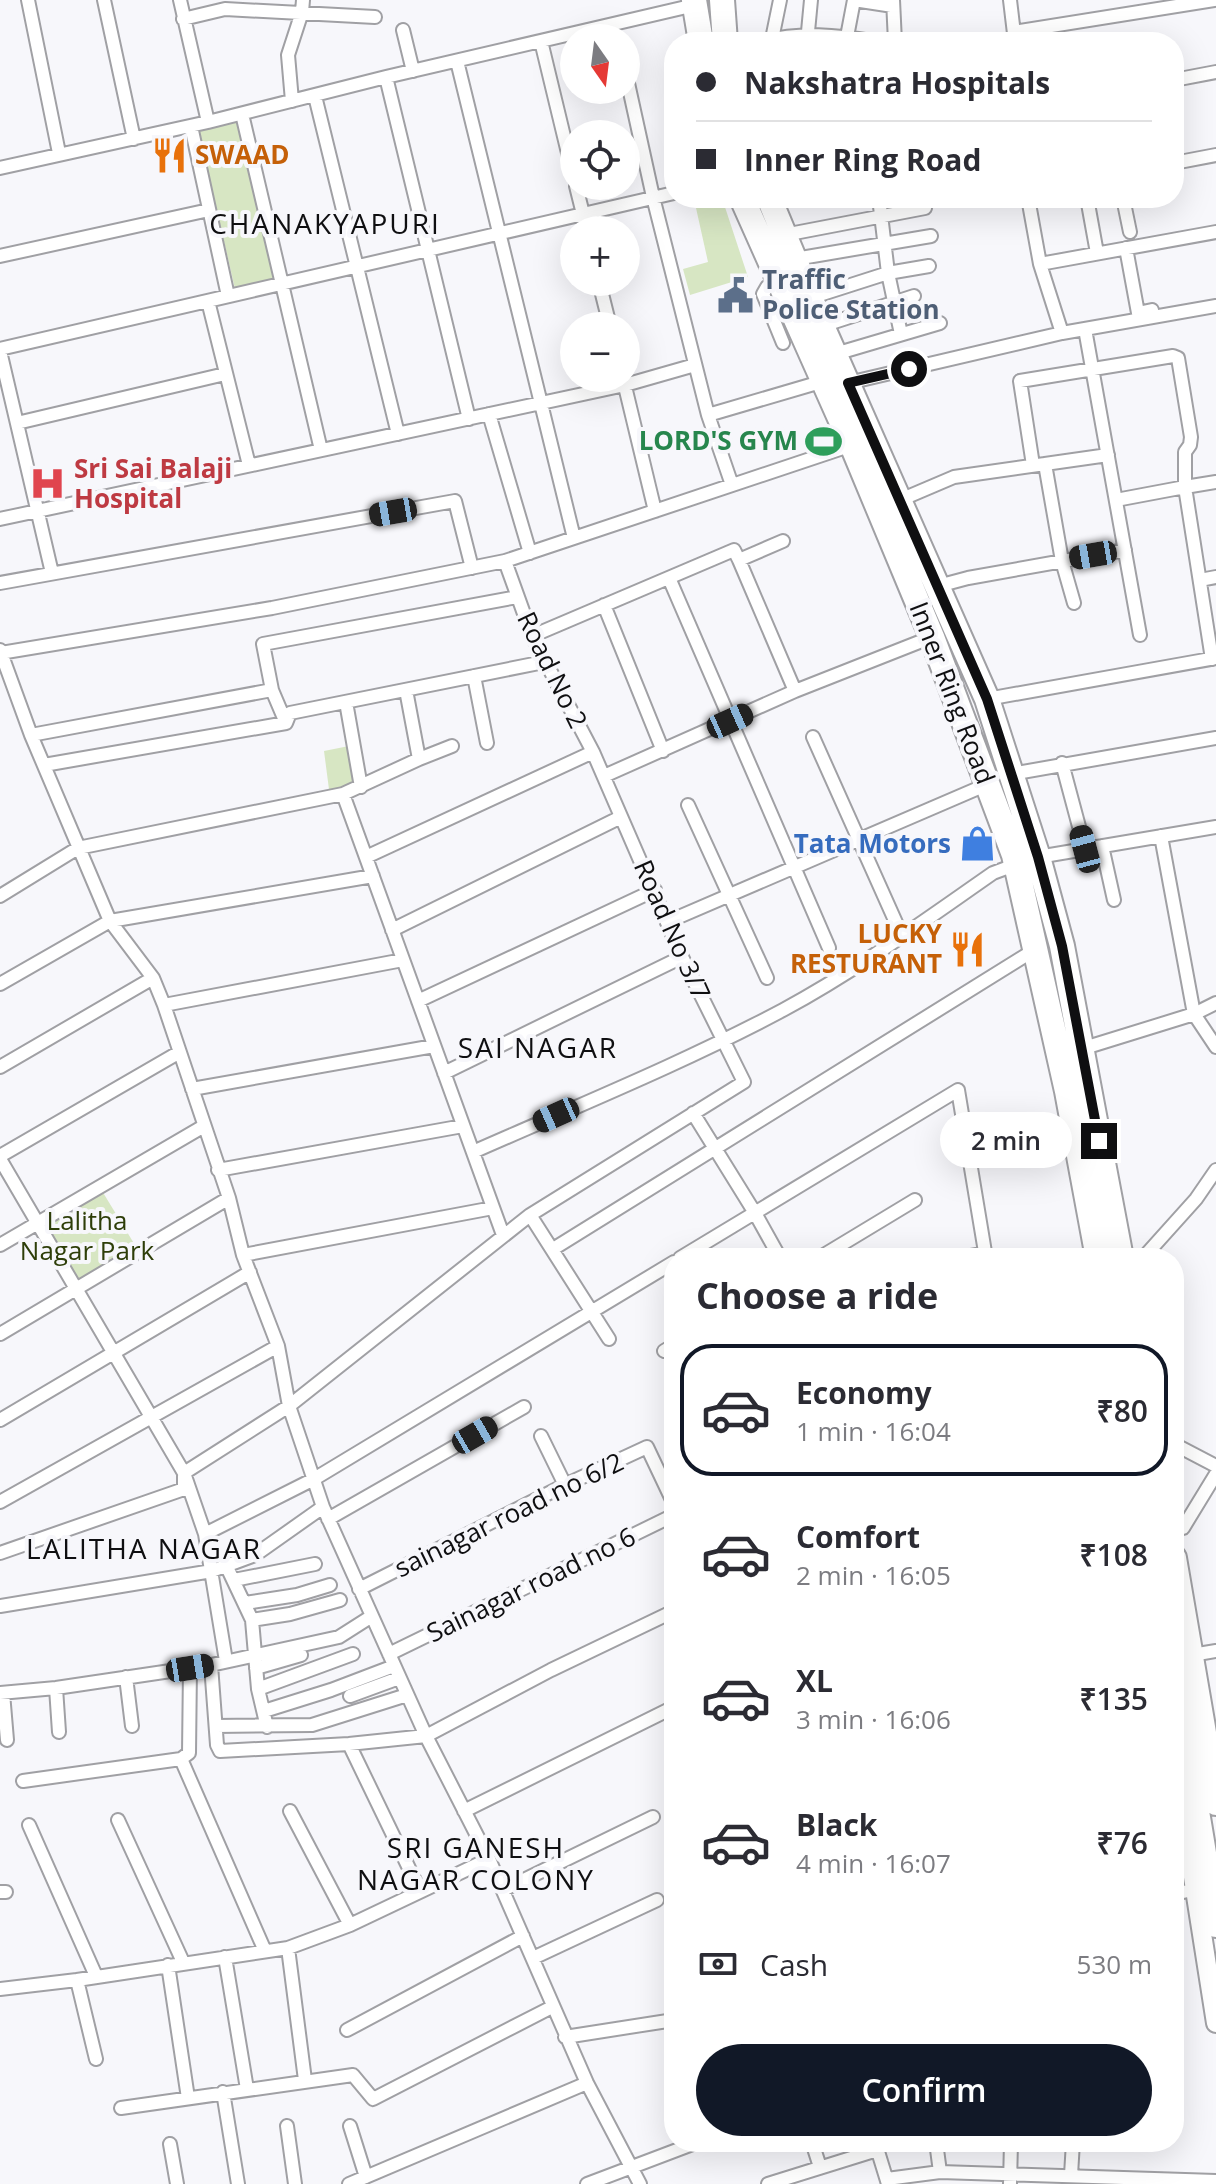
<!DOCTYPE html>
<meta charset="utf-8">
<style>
:root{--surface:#fff;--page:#f2f2f3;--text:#2b2b33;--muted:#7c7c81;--line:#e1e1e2;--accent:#111827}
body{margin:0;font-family:"Open Sans",sans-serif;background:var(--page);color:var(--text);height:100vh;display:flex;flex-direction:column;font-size:30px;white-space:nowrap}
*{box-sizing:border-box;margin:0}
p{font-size:26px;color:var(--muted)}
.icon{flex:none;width:44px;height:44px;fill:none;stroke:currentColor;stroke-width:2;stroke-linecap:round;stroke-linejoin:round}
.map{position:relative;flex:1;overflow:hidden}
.side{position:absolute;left:664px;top:1248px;width:520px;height:904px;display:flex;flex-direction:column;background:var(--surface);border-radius:32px;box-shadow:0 8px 32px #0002}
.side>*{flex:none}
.guide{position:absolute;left:664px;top:32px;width:520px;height:176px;border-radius:32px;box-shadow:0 8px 32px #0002;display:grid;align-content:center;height:176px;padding:0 32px;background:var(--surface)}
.needle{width:52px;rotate:166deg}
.controls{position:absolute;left:560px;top:24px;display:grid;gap:16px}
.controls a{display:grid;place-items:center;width:80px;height:80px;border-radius:50%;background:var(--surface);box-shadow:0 8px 32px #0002;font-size:40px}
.end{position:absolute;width:36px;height:36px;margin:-18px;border:10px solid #0f0f11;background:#fff;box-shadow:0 0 0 4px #fff}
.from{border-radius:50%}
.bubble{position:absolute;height:56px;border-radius:28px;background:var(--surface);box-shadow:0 8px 32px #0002;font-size:26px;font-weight:600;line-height:56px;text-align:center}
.car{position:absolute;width:24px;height:48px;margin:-24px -12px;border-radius:10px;box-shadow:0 0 6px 2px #0007;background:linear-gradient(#222 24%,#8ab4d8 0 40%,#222 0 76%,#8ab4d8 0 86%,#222 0)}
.guide b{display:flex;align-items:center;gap:28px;height:76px;font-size:30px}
.guide b+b{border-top:2px solid var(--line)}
.guide i{width:20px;height:20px;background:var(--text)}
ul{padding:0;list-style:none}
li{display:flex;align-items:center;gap:24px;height:132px;margin:0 16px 12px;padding:0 16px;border:4px solid transparent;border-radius:32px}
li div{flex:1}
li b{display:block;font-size:30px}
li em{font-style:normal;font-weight:600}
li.current{border-color:var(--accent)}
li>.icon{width:72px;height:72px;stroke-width:1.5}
h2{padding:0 32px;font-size:36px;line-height:96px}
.pay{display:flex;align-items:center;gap:20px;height:88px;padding:0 32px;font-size:30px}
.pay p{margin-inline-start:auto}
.cta{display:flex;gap:16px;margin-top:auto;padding:16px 32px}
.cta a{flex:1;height:92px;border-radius:48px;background:var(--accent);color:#fff;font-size:32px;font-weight:600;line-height:92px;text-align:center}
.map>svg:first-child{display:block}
.green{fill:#d7e6c3}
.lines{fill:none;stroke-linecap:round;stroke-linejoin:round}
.street-casing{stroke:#a0a0a4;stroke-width:16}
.secondary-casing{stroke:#a0a0a4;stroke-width:22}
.highway-casing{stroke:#a0a0a4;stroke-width:28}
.street{stroke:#fff;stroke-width:12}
.secondary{stroke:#fff;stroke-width:18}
.highway{stroke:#fff;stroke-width:24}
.route{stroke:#0f0f11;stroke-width:10}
.labels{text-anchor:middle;stroke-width:8;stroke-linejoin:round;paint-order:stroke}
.food-label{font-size:26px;font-weight:bold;fill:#c56008;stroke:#f7f7fb;text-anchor:start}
.service-label{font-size:26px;font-weight:bold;fill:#4e5e75;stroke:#f7f7fb;text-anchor:start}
.leisure-label{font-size:26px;font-weight:bold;fill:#27864d;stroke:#f7f7fb;text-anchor:end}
.health-label{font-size:26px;font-weight:bold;fill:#be3a42;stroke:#f7f7fb;text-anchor:start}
.street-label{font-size:26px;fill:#0f0f11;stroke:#f7f7fb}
.shop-label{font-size:26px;font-weight:bold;fill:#366cbe;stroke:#f7f7fb;text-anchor:end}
.park-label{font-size:26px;fill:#2e3e09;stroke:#f7f7fb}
.neighbourhood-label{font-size:28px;letter-spacing:2px;fill:#0f0f11;stroke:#f7f7fb}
</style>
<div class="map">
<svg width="1216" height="2184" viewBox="0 0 1216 2184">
<rect width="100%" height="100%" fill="#f7f7fb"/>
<!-- green -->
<path class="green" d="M239 120 276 280 235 289 198 129Z
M722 198 748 277 690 295 683 269 708 262 694 199Z
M354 745 361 787 330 797 324 751Z
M99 1186 138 1250 75 1288 36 1222Z"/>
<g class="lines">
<defs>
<path id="street" d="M28 0 59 153
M104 0 134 139
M180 0 208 122
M854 0 893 6
M893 0 895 42
M1010 0 1015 42
M183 19 225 9 375 17
M403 30 413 71
M1014 32 1214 0
M772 39 780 0
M541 41 574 178
M760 42C800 31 837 35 878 42
M807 42 811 0
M846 42 854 0
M457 61 574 538
M626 74 653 197 708 415
M386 77 469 419
M1174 80 1216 72
M315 96 398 434
M292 101 288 55 302 12 303 0
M242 114 321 450
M191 126 228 296
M1174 163 1216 155
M0 168 208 122 386 77 695 5
M576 186 587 230
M879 198 888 273 901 334
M1028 198 1040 264 1062 333
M1087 198 1097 253
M1123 198 1130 232
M771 202 803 198
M784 235 925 208
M1126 248 1138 313 1152 310
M0 256 209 210
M795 259 931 236
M1040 264 1216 232
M779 281 767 287 763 294 783 343
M599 282 610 326
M810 298 888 273 929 266
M208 301 249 465
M822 326 914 296
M1085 329 1140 635
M0 349 674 193
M0 351 52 573
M835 354 940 323
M623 378 655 511
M848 383 1062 333 1216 306
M489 414 530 553
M17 423 225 374
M1045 464 1062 561 1074 603
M1033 465 1020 381 1173 356 1178 358 1191 437 1190 445 1185 452V487L1116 500
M732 485 708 415 824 381
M900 500 954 477 1108 455
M0 519 625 385 695 365
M739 560 795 691
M669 578 829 948
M1200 580 1216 577
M0 583 455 501 472 568
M938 586 968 578 1125 550
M604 605 663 751
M532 636 734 550 739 560 783 541
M0 650 31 735 110 921 153 978 164 1005 229 1198 243 1255 278 1346 289 1406 323 1507 426 1736 489 1859 587 2083 640 2184
M0 653 272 608 505 561 852 445
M1212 659 1185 487 1216 482
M474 676 487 743
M272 690 286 723
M987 699 1216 658
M346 702 361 787
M31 735 272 690 263 644 517 597
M813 737 902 936
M419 759 452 746
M1062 763 1085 849
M44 765 286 723 290 713 544 662
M1011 774 1216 738
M604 776 795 691 932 637
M343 794 503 1235
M688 805 767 978
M1161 836 1194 1014 1216 1047
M1102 846 1114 900
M366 857 593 752
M1038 857 1216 827
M0 896 78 848 343 794 419 759 406 690
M667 922 988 784
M392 930 621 817
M0 984 110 921 373 876
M418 1001 655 890
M164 1005 403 960
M1081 1049 1194 1014 1216 1003
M0 1067 153 978
M444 1073 682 957
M192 1089 434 1046
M693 1113 755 1213 780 1258
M473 1152C577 1106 683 1063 783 1010 857 970 924 921 993 873L1017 864
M0 1156 178 1053
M0 1159 184 1473 205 1534 226 1661
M218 1170 463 1126
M530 1215 609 1339
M0 1245 204 1126
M553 1249 1036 949
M243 1255 493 1208
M680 1258 958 1090 986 1258
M819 1258 915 1200
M959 1258 986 1253
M1143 1258 1196 1199 1216 1170
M0 1334 229 1198
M664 1351 674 1345
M0 1420 250 1272
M541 1436 565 1485
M1174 1444 1216 1466
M184 1473 289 1406 530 1215 744 1082 682 957 593 752 532 636 505 561
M0 1502 278 1346
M328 1519 524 1407
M1174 1530 1183 1528 1216 1474
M205 1534 314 1479 674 1262
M0 1553 184 1489V1476
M226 1565 252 1620 258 1689 267 1727
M234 1580 315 1564
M359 1589 565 1485 647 1447 674 1504
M245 1603 297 1595 330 1585
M0 1606 212 1571 255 1555 323 1507
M252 1620 290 1614 340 1600
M389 1654 674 1515
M1192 1655 1216 1651
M211 1665 217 1745 220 1751 349 1744 426 1736 551 1670 674 1611
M256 1668 301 1655
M126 1677 132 1726
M56 1688 59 1732
M258 1689 353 1654
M0 1693 56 1688 211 1665 339 1637 372 1616
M3 1693 7 1740
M350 1696 399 1678
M264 1711 331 1690 394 1666
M216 1726 312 1725 407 1695
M349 1744 420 1891
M181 1759 265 1951
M23 1781 181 1759 189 1753 190 1668
M290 1811 350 1925
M464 1811 674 1707
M118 1820 183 1962
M29 1825 96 1976
M503 1890 653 1817
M0 1892H6
M1174 1894 1202 1888
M288 1948 305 2080
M225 1957 247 2089
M533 1958 657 1900
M168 1965 188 2098
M0 1989 77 1980
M347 2030 523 1936
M565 2037 674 2020
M96 2059 77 1980 288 1948 350 1925 489 1859
M223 2092 238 2184
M121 2108 353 2075 373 2099 552 2007
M287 2126 295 2184
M350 2126 366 2177
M812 2142 820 2167
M936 2142 940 2172
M170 2144 177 2184
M876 2145 888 2184
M1071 2175 1073 2142
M887 2179 940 2172 1216 2181
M349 2184 587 2083
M587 2184 698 2142
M768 2184 877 2150
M1010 2184 1011 2142"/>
<path id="secondary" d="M1182 1753 1178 1768 1180 1794 1216 2023"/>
<path id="highway" d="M694 0 701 42
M722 0 725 42
M742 198 852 445 932 637 1014 855 1067 1091 1098 1258
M769 198 822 326 987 699 1038 857 1062 946 1121 1258
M1174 1558 1216 1803
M1174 1674 1216 1925"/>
</defs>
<!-- street casing -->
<use href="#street" class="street-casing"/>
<!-- secondary casing -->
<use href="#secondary" class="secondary-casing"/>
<!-- highway casing -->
<use href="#highway" class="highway-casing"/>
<!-- street -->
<use href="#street" class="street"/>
<!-- secondary -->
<use href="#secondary" class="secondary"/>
<!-- highway -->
<use href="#highway" class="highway"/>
</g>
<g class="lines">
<!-- route -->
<path class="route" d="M909 369 848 383 987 699 1038 857 1062 946 1099 1141"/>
</g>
<!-- icons -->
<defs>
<symbol id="restaurant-bare" viewBox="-9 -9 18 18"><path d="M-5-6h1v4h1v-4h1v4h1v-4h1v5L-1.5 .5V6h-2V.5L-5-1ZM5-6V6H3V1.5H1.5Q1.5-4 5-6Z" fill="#e8710a" stroke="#f7f7fb" stroke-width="2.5" paint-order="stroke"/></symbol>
<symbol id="civic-bare" viewBox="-9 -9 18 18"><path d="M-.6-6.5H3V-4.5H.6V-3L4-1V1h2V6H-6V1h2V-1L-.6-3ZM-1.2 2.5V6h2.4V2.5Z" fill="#5c6f8a" stroke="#f7f7fb" stroke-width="2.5" paint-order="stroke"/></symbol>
<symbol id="stadium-bare" viewBox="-9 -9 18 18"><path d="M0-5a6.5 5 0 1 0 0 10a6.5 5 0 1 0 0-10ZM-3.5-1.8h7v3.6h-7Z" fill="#2e9e5b" stroke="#f7f7fb" stroke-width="2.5" paint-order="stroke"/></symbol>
<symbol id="hospital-bare" viewBox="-9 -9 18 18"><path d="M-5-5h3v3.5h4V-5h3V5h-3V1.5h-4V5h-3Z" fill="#e0444e" stroke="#f7f7fb" stroke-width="2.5" paint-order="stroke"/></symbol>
<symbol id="shop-bare" viewBox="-9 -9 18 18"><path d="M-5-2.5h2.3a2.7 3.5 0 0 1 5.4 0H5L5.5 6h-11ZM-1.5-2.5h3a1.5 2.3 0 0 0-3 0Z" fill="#3f7fe0" stroke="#f7f7fb" stroke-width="2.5" paint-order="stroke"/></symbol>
</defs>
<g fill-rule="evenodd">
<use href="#restaurant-bare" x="144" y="130" width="51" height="51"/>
<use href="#civic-bare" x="710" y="270" width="51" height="51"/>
<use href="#stadium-bare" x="798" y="416" width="51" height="51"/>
<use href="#hospital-bare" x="22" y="458" width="51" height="51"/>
<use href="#shop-bare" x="952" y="818" width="51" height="51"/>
<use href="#restaurant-bare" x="942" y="924" width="51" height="51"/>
</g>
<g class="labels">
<!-- food labels -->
<g class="food-label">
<text x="195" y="164">SWAAD</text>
<text x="942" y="943" text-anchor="end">LUCKY<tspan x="942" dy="30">RESTURANT</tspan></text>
</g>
<!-- service labels -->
<g class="service-label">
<text x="762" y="289">Traffic<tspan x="762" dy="30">Police Station</tspan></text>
</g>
<!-- leisure labels -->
<g class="leisure-label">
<text x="798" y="450">LORD'S GYM</text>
</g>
<!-- health labels -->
<g class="health-label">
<text x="74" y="478">Sri Sai Balaji<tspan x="74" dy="30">Hospital</tspan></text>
</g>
<!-- street labels -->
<g class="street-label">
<text transform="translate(552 670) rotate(64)" y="9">Road No 2</text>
<text transform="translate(952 693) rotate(69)" y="9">Inner Ring Road</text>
<text transform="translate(672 930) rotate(66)" y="9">Road No 3/7</text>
<text transform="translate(509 1515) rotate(-26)" y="9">sainagar road no 6/2</text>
<text transform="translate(531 1585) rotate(-26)" y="9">Sainagar road no 6</text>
</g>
<!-- shop labels -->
<g class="shop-label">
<text x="951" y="853">Tata Motors</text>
</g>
<!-- park labels -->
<g class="park-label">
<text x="87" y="1230">Lalitha<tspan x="87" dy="30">Nagar Park</tspan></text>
</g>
<!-- neighbourhood labels -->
<g class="neighbourhood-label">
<text x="325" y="234">CHANAKYAPURI</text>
<text x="538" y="1058">SAI NAGAR</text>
<text x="144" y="1559">LALITHA NAGAR</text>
<text x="476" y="1858">SRI GANESH<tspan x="476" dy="32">NAGAR COLONY</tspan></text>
</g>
</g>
</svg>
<div class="controls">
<a><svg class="needle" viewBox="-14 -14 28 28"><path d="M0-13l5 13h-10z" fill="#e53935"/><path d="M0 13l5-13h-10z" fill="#7c7c81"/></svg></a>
<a><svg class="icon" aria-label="locate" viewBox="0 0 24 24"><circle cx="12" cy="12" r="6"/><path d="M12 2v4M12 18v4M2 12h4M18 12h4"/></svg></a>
<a>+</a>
<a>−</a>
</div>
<i class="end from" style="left:909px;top:369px"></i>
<i class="end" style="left:1099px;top:1141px"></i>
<div class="bubble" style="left:940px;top:1112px;width:132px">2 min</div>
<i class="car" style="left:393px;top:512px;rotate:260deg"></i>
<i class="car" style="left:1093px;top:555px;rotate:260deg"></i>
<i class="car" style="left:730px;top:721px;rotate:66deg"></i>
<i class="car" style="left:1085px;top:849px;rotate:345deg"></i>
<i class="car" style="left:556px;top:1115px;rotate:246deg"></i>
<i class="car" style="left:475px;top:1435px;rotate:60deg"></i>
<i class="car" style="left:190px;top:1668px;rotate:81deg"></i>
<div class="guide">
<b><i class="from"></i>Nakshatra Hospitals</b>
<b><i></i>Inner Ring Road</b>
</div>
<section class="side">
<h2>Choose a ride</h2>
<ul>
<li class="current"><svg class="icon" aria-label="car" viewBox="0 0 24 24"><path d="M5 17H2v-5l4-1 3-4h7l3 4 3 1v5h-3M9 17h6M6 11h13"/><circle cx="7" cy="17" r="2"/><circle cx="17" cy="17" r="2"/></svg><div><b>Economy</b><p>1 min · 16:04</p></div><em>₹80</em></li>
<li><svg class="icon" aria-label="car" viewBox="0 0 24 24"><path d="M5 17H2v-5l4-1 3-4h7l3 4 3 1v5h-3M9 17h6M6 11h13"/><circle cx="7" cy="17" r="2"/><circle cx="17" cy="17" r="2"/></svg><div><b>Comfort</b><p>2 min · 16:05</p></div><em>₹108</em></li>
<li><svg class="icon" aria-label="car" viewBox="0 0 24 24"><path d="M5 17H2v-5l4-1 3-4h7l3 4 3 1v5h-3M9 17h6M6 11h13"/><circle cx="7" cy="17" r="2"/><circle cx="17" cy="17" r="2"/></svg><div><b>XL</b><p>3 min · 16:06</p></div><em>₹135</em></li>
<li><svg class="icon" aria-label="car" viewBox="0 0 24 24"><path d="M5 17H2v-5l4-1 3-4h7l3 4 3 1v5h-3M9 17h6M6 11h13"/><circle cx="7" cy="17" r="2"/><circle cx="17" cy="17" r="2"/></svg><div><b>Black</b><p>4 min · 16:07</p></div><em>₹76</em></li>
</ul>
<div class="pay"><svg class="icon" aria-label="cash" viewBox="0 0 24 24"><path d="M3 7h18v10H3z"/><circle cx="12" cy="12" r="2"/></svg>Cash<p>530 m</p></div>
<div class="cta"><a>Confirm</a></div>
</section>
</div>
